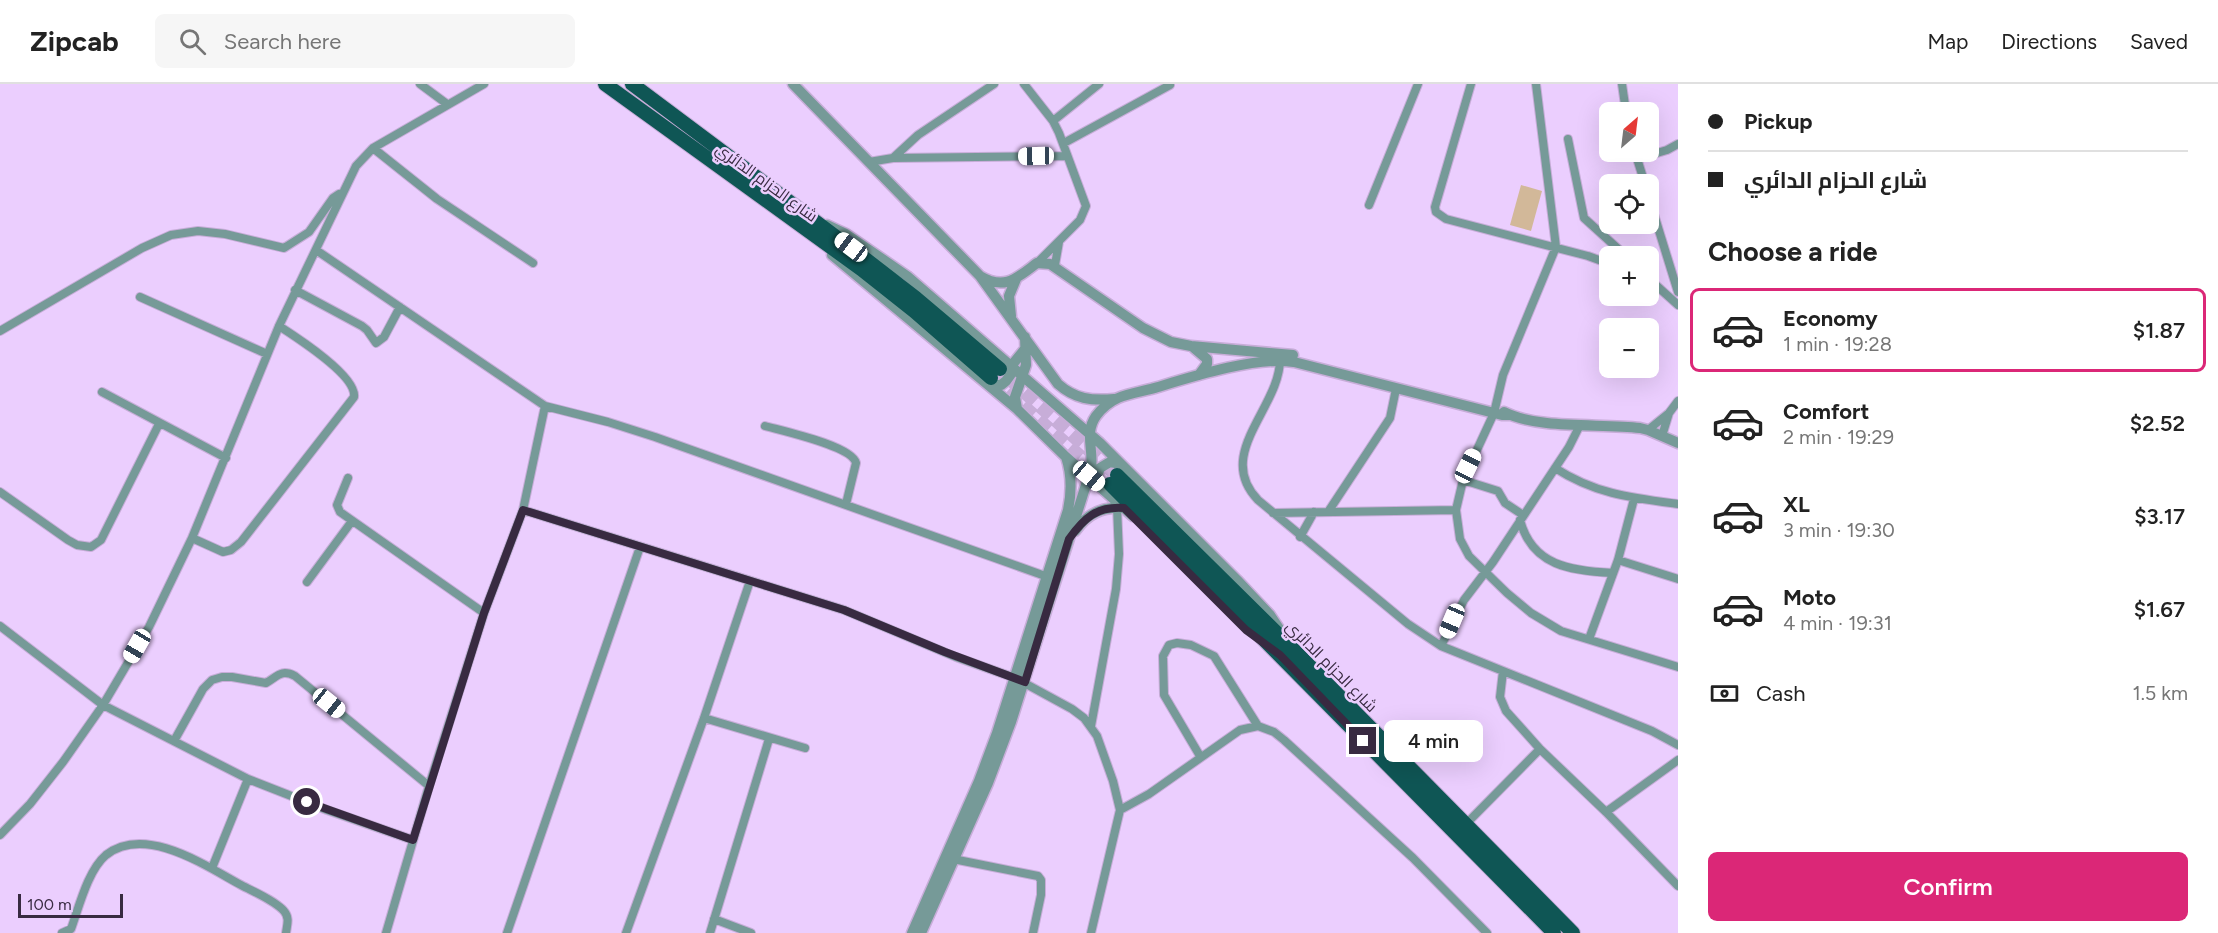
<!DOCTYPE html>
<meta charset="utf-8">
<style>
:root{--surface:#fff;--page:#f6f6f6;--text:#222;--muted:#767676;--line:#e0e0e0;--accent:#db2777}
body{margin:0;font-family:Figtree,Cairo,sans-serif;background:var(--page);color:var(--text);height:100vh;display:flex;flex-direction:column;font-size:22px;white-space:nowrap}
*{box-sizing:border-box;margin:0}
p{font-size:20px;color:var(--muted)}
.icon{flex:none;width:33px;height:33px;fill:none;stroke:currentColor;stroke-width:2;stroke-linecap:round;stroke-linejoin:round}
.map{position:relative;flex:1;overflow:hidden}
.sheet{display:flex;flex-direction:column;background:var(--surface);width:540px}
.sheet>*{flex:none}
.banner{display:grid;align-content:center;height:132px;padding:0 30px;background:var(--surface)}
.needle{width:39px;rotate:28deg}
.tools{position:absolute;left:1599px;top:18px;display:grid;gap:12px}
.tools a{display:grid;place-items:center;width:60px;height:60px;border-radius:9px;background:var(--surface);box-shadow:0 6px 24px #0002;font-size:30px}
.scale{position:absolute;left:18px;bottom:15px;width:105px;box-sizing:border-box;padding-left:6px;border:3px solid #382a41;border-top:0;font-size:16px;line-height:21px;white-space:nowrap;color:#382a41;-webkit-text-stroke:4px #ebcefe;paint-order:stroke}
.end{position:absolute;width:27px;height:27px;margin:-14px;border:8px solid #382a41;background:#fff;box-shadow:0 0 0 3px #fff}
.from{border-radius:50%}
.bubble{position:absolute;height:42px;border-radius:9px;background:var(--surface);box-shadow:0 6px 24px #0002;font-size:20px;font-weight:600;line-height:42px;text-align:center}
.car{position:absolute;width:18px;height:36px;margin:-18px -9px;border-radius:8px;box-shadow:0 0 4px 2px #0007;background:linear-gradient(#fff 24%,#345 0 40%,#fff 0 76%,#345 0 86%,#fff 0)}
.banner b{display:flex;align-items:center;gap:21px;height:57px;font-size:22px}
.banner b+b{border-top:2px solid var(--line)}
.banner i{width:15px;height:15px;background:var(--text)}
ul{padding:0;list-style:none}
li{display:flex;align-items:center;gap:18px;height:84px;margin:0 12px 9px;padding:0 18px;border:3px solid transparent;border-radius:9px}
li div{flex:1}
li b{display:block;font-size:22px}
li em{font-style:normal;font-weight:600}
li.active{border-color:var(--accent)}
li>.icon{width:54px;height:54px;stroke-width:1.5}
h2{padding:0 30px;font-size:27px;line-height:72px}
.pay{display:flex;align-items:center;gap:15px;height:66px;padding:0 30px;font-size:22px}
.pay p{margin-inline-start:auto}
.button{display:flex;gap:12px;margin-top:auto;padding:12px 30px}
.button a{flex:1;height:69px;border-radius:9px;background:var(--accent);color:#fff;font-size:24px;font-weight:600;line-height:69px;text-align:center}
header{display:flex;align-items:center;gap:36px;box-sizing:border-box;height:84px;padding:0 30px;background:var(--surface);border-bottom:2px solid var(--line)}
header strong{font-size:28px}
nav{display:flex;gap:33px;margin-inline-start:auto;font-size:21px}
.search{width:420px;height:54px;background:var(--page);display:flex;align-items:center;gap:15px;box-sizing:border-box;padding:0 21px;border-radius:9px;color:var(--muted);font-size:22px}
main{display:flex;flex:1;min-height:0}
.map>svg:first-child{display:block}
.pitch{fill:#d2b899}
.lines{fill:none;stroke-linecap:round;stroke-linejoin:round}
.trunk-tunnel{stroke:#c7add8;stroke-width:14;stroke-dasharray:14 7;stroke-linecap:butt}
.minor-casing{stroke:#c7add8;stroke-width:10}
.tertiary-casing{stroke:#c7add8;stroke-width:13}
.trunk-casing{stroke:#c7add8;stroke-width:16}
.minor{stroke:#769a98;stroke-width:8}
.tertiary{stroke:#769a98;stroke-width:10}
.trunk{stroke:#0f5655;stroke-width:14}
.route{stroke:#382a41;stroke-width:8}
.labels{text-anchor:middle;stroke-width:5;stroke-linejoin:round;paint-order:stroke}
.street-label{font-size:16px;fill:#382a41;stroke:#ebcefe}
</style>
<header>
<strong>Zipcab</strong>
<div class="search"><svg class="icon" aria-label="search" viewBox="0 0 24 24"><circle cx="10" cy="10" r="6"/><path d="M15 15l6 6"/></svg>Search here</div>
<nav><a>Map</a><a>Directions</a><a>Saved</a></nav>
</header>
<main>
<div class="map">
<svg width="1678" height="849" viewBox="0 0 1678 849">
<rect width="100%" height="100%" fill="#ebcefe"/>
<!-- pitch -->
<path class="pitch" d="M1521 101 1542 107 1531 147 1510 141Z"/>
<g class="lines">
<!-- trunk-tunnel -->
<path class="trunk-tunnel" d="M991 294 1100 390
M1009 294 1117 391"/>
<defs>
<path id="minor" d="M420 0 447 20
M1024 0 1053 37 1059 49 1086 122 1080 136 1037 179
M1471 0 1435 123 1436 128 1446 135 1588 172 1610 180
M1536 0 1556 163 1503 291 1494 329 1463 396 1456 426 1460 455 1469 472 1507 509 1531 529 1561 547 1678 583
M1622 0 1626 28
M1053 37 1099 0
M1568 55 1584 134 1626 172
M1064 59 1170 1
M373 64 437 115 533 179
M1635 68 1645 100
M893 74 1067 72
M1637 75 1667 66 1678 60
M869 78 893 74 918 51 994 0
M1648 111 1678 208
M1369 121 1418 0
M316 166 545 322 608 338 655 353 1048 493
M1055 181 1059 158
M1648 194 1678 221
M295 206 362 242 367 246 376 259 384 253 400 223
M140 213 267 270
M0 247 142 164 171 151 198 147 225 150 284 164 309 148 333 114 339 110
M1280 273C1282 323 1213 369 1258 416L1408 540 1441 562 1652 647 1678 661
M102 308 226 374
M765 342C783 347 852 362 856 379L846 420
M1648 346 1669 329 1678 317
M1662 352 1669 329
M1555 384C1595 410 1632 414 1678 420
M348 394 337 421 340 428 484 529
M1463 396 1498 407 1505 419 1523 431
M0 408 68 456 77 461 91 463 101 456 159 340
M523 426 844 526 956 573 1015 594 1072 625 1084 634 1097 652 1113 697 1120 726 1091 849
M1328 428 1390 334 1396 305
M1273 429 1456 426
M1520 436C1532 482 1571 487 1613 489
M1300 453 1314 428
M192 454 223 468 231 466 241 458 354 313C357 292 296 253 279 242
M1618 476 1678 495
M307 498 352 437
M0 542 103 621 248 695 327 726 413 756
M1589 555 1618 476 1634 415
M1441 562 1464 516 1493 478 1569 363 1580 341
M1503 587 1500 613 1506 627 1540 665 1606 728 1678 802
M704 634 805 664
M1091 642 1116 505 1119 470 1117 423
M174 657 203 605 212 596 222 593H232L266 599C278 592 281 585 295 592L429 702
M1200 672 1164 611 1163 572 1169 561 1177 559 1191 561 1214 572 1258 642
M1120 726 1149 710 1240 646 1258 642 1274 648 1284 656 1413 774 1487 849
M1606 728 1678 676
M1466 740 1540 665
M0 751 30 720 63 678 103 621 149 543 192 454 279 242 356 82 373 64 484 0
M953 775 1038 792 1041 796V811L1033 849
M212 784 248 695
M714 835 751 849
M62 849 71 845C79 823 88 786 106 771 145 740 206 782 241 801 254 808 274 816 284 827 290 834 287 841 286 849
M386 849 429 702 484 529 523 426 545 322
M507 849 640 463
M626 849 704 634 750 497
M710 849 769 655"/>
<path id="tertiary" d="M793 0 980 192 1058 300C1075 315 1091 317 1114 315
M827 141 846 150 907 192 1100 359 1237 496 1270 531 1282 549
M832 171 1017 325 1066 373 1133 432
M980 192C1005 207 1017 194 1037 179L1050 180 1143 244 1171 258 1191 262 1293 271
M1011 232 1009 212 1016 195
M1194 264 1207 275V280L1199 291
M989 301H1001L1006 297 1011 290 1012 281 1025 265
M1017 325 1015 313 1026 281 1025 253
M1504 328C1540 346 1600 339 1640 344L1648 346 1678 359
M1101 401 1097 392 1100 384 1110 378 1121 380
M1075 447C1087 430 1102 422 1124 424
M912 849 979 697 997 649 1068 426C1072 407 1072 391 1066 373
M921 849 988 699 1011 638 1091 385C1094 366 1084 349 1096 332 1102 324 1109 318 1118 314 1130 309 1145 307 1158 303 1194 292 1258 272 1294 278L1502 331H1509"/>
<path id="trunk" d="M605 0 861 185 914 227 991 294
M632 0 867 176 916 214 1000 285
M1117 391 1288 560 1573 849
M1110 400 1554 849"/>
</defs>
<!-- minor casing -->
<use href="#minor" class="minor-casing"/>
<!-- tertiary casing -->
<use href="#tertiary" class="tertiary-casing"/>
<!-- trunk casing -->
<use href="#trunk" class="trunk-casing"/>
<!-- minor -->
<use href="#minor" class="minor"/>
<!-- tertiary -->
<use href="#tertiary" class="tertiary"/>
<!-- trunk -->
<use href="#trunk" class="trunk"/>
</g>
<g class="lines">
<!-- route -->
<path class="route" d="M307 718 413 756 484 529 523 426 844 526 945 568 1025 598 1069 455C1084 434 1097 422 1124 424L1246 546 1280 571 1363 657"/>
</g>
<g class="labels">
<!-- street labels -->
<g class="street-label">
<text transform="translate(767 98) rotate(36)" y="6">شارع الحزام الدائري</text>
<text transform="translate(1332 582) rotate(45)" y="6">شارع الحزام الدائري</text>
</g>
</g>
</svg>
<div class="tools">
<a><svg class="needle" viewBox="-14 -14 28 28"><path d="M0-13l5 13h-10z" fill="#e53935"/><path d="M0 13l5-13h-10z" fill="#767676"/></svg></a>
<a><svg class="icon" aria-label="locate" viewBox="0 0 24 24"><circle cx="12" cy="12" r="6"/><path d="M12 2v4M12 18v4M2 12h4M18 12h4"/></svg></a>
<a>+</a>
<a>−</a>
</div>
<div class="scale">100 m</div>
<i class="end from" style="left:307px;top:718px"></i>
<i class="end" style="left:1363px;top:657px"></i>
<div class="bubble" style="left:1384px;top:636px;width:99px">4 min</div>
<i class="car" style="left:1036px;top:72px;rotate:269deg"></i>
<i class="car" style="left:851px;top:163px;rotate:307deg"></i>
<i class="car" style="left:1468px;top:382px;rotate:26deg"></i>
<i class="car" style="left:1089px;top:392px;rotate:130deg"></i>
<i class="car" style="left:1452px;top:537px;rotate:203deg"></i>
<i class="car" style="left:137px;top:562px;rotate:210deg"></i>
<i class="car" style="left:329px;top:619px;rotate:129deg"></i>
</div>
<section class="sheet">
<div class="banner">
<b><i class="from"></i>Pickup</b>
<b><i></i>شارع الحزام الدائري</b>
</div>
<h2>Choose a ride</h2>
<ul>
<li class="active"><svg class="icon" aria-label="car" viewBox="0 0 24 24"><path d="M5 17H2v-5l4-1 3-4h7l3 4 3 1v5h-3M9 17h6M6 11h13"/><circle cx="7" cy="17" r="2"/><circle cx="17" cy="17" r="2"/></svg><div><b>Economy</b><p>1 min · 19:28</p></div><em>$1.87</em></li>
<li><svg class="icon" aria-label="car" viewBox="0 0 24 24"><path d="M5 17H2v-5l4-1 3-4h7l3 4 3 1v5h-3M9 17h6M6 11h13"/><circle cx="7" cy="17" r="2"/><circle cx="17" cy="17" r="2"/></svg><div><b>Comfort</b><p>2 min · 19:29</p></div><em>$2.52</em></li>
<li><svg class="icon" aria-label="car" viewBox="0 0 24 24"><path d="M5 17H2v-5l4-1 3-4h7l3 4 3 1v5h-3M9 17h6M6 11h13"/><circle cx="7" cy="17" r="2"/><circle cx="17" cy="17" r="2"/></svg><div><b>XL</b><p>3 min · 19:30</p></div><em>$3.17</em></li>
<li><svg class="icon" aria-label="car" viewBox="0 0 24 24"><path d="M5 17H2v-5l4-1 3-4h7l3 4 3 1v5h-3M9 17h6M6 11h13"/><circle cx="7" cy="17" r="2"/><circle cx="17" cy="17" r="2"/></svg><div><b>Moto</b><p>4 min · 19:31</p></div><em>$1.67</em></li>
</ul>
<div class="pay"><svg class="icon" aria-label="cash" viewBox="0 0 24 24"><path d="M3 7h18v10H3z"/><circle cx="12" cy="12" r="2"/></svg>Cash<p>1.5 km</p></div>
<div class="button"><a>Confirm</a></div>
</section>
</main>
